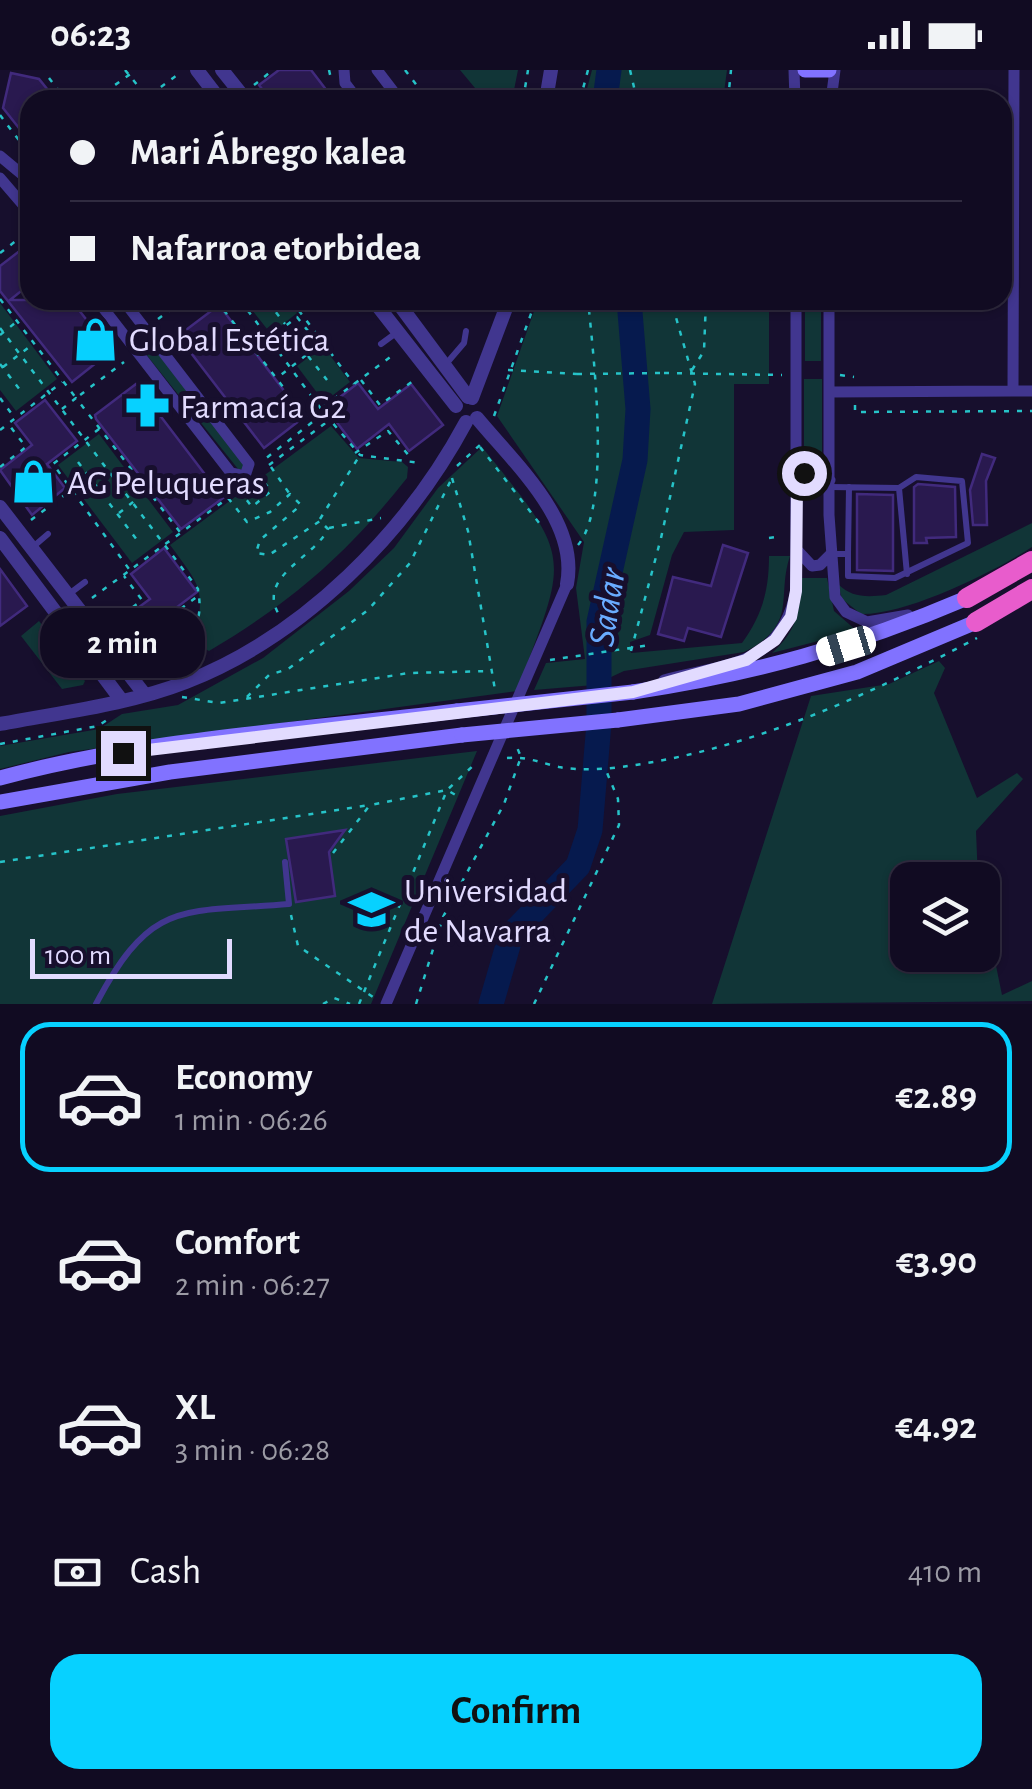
<!DOCTYPE html>
<meta charset="utf-8">
<style>
:root{--surface:#110b22;--page:#1a142a;--text:#f1f3f6;--muted:#9c9ba5;--line:#302b40;--accent:#07d1ff}
body{margin:0;font-family:"Alegreya Sans",sans-serif;background:var(--page);color:var(--text);height:100vh;display:flex;flex-direction:column;font-size:38px;white-space:nowrap}
*{box-sizing:border-box;margin:0}
p{font-size:32px;color:var(--muted)}
.icon{flex:none;width:55px;height:55px;fill:none;stroke:currentColor;stroke-width:2;stroke-linecap:round;stroke-linejoin:round}
.map{position:relative;height:934px;overflow:hidden}
.side{display:flex;flex-direction:column;background:var(--surface);flex:1}
.side>*{flex:none}
.banner{position:absolute;left:20px;top:20px;width:992px;height:220px;border-radius:30px;box-shadow:0 2px 8px #0004,0 0 0 2px var(--line);display:grid;align-content:center;height:220px;padding:0 50px;background:var(--surface)}
.buttons{position:absolute;left:890px;top:792px;display:grid;gap:20px}
.buttons a{display:grid;place-items:center;width:110px;height:110px;border-radius:20px;background:var(--surface);box-shadow:0 2px 8px #0004,0 0 0 2px var(--line);font-size:50px}
.scale{position:absolute;left:30px;bottom:25px;width:202px;box-sizing:border-box;padding-left:10px;border:5px solid #e2dbff;border-top:0;font-size:28px;line-height:35px;white-space:nowrap;color:#e2dbff;-webkit-text-stroke:8px #170f2d;paint-order:stroke}
.end{position:absolute;width:45px;height:45px;margin:-22px;border:12px solid #e2dbff;background:#111;box-shadow:0 0 0 5px #111}
.from{border-radius:50%}
.bubble{position:absolute;height:70px;border-radius:30px;background:var(--surface);box-shadow:0 2px 8px #0004,0 0 0 2px var(--line);font-size:32px;font-weight:700;line-height:70px;text-align:center}
.car{position:absolute;width:30px;height:60px;margin:-30px -15px;border-radius:12px;box-shadow:0 0 8px 2px #0007;background:linear-gradient(#fff 24%,#345 0 40%,#fff 0 76%,#345 0 86%,#fff 0)}
.banner b{display:flex;align-items:center;gap:35px;height:95px;font-size:38px}
.banner b+b{border-top:2px solid var(--line)}
.banner i{width:25px;height:25px;background:var(--text)}
ul{padding:18px 0 0;list-style:none}
li{display:flex;align-items:center;gap:30px;height:150px;margin:0 20px 15px;padding:0 30px;border:5px solid transparent;border-radius:30px}
li div{flex:1}
li b{display:block;font-size:38px}
li em{font-style:normal;font-weight:700}
li.on{border-color:var(--accent)}
li>.icon{width:90px;height:90px;stroke-width:1.5}
.pay{display:flex;align-items:center;gap:25px;height:110px;padding:0 50px;font-size:38px}
.pay p{margin-inline-start:auto}
.primary-button{display:flex;gap:20px;margin-top:auto;padding:20px 50px}
.primary-button a{flex:1;height:115px;border-radius:30px;background:var(--accent);color:#111;font-size:40px;font-weight:700;line-height:115px;text-align:center}
.status{display:flex;justify-content:space-between;align-items:center;height:70px;padding:0 50px;background:var(--surface);direction:ltr}
.status svg{height:28px;fill:currentColor}
.map>svg:first-child{display:block}
.green{fill:#113537}
.lines{fill:none;stroke-linecap:round;stroke-linejoin:round}
.river{stroke:#061a4e;stroke-width:25}
.building{fill:#29194f;stroke:#412a7d;stroke-width:2.5}
.path{stroke:#26c3c8;stroke-width:2.5;stroke-dasharray:5 8;stroke-linecap:butt}
.service{stroke:#41368f;stroke-width:6}
.minor{stroke:#41368f;stroke-width:11}
.tertiary{stroke:#41368f;stroke-width:14}
.secondary{stroke:#8172ff;stroke-width:15}
.trunk{stroke:#e85ccc;stroke-width:20}
.path-bridge{stroke:#26c3c8;stroke-width:2.5;stroke-dasharray:5 8;stroke-linecap:butt}
.secondary-bridge{stroke:#8172ff;stroke-width:15}
.route{stroke:#e2dbff;stroke-width:12}
.labels{text-anchor:middle;stroke-width:10;stroke-linejoin:round;paint-order:stroke}
.poi-label{font-size:35px;fill:#e2dbff;stroke:#170f2d;text-anchor:start}
.water-label{font-size:38px;font-style:italic;fill:#69acff;stroke:#170f2d}
</style>
<div class="status"><b>06:23</b><svg viewBox="0 0 49 12"><path d="M0 12V9h3v3zM5 12V6h3v6zM10 12V3h3v9zM15 12V0h3v12zM26 1h20v11H26zM47 4h2v5h-2z"/></svg></div>
<div class="map">
<svg width="1032" height="934" viewBox="0 0 1032 934">
<rect width="100%" height="100%" fill="#170f2d"/>
<!-- green -->
<path class="green" d="M460 0H518L512 30H485Z
M592 0H727L723 30H584Z
M244 230H288L297 243 271 264Z
M538 230H769V314H734V460L684 462 672 485 650 565 630 572 631 583 742 573C762 545 769 521 769 486H790C776 527 799 555 744 582L624 601 594 615 534 620 546 593 585 589 576 518 584 472 497 346Z
M805 230H821V291H805Z
M0 233 57 309 16 341 0 320Z
M152 276 244 394 243 399H238L145 283Z
M323 276 350 312 324 332 297 296Z
M804 309H822V393H804Z
M331 356 359 388 402 392 408 397 407 408C346 485 293 531 209 581L196 574C202 518 206 523 170 475Z
M99 364 173 462 132 493 58 395Z
M482 377C576 492 567 485 517 621L69 682 0 699V676L99 659 122 644 178 635 263 588 349 521 394 478 438 418Z
M1032 453V477C994 502 906 545 861 544L842 529 838 514C852 528 867 527 886 525Z
M800 508H827L834 541 857 561 772 583C796 562 802 539 800 508Z
M39 551 85 611 83 615 62 619 21 566Z
M939 591 945 598 934 623 977 728 1017 703 1023 709 976 761 978 810H908V885H982L983 832 1002 925 1032 911V931L712 934 811 626 889 614Z
M477 681 371 934H0V746L117 724Z"/>
<g class="lines">
<!-- river -->
<path class="river" d="M605 30 609 0
M491 934 511 865 578 796 590 760 599 653V552L635 390 638 339 629 230"/>
</g>
<!-- building -->
<path class="building" d="M279 0H311L334 30H270L259 15Z
M11 3 39 9 56 30H30V72L3 38Z
M30 173V214L10 230H71L111 281 72 312 0 221V196Z
M219 235 304 347 264 378 178 266Z
M358 313 378 339 411 314 443 355 409 381 389 354 357 379 326 338Z
M136 314 223 428 181 459 96 349 95 345Z
M45 330 77 371 47 394 65 418 32 445 0 400 32 375 15 353Z
M982 384 995 388 986 411 987 455H973L970 420Z
M918 414 955 417 956 467 926 468 927 473H914V417Z
M857 424 893 425V501L857 500Z
M723 475 748 483 721 567 688 558 684 571 658 564 673 507 711 516Z
M164 478 197 522 164 547 182 572 149 597 116 554 150 529 131 504Z
M0 499 27 536 0 556Z
M345 760 329 782 335 826 296 832 286 769Z"/>
<g class="lines">
<!-- path -->
<path class="path" d="M125 0 147 27 180 3
M329 0 331 9
M405 0 428 30
M630 0 637 30
M49 8 66 30
M254 15 273 0
M58 19 82 21 90 30
M94 30 136 0
M523 30 528 0
M580 30 588 0
M728 30 731 0
M0 45 27 81
M0 183 25 164
M0 229 76 328 124 292
M163 230 157 235 160 239 172 230
M216 230 310 352
M240 230 324 343 265 389
M291 230 354 314
M268 232 285 254
M148 235 155 230
M226 240 239 230
M158 249 184 230
M0 258 198 519V526L171 546 203 587
M0 265 15 253
M256 279 297 247 319 275 277 308
M308 286 327 310
M0 294 20 320
M3 297 33 274
M508 300 577 304
M692 300 704 281 706 230
M664 303 782 305
M840 305 854 307
M361 310 380 335 413 311
M0 328 14 347
M855 335V342L1032 341
M323 337 393 285
M62 339 76 328 180 462
M325 344 360 385 420 393
M494 346 536 230
M99 359 53 394 129 499
M0 360 62 312
M480 377 543 458
M355 383 388 361 411 388
M78 392 137 470
M269 395 328 351
M457 396 481 374
M0 397 26 377 9 355
M271 397 289 423
M452 408 468 461 495 620
M239 420 252 437 271 421 260 407
M105 425 133 403
M119 443 147 421
M320 449 360 385
M31 450 70 421
M329 458 381 448
M769 468 776 467
M578 475C612 435 593 283 588 230
M92 528 228 428 247 452 270 442 290 424 301 435 260 470 256 483 269 485 320 451 328 459C314 488 258 506 278 543
M112 553 142 530 124 506
M631 581 661 468 695 314 671 230
M550 590 650 575
M147 602C175 582 204 566 199 527
M182 627 219 633 409 603 491 601
M247 627 269 605 288 599 368 540 410 493 452 408
M0 674 98 656 107 650
M507 688C526 686 541 693 559 697 579 701 608 699 628 696 751 679 869 625 977 568
M333 783 370 735 447 720 459 727
M0 792 370 735
M291 845 298 876 373 927
M323 934 334 928 350 934
M359 934 447 720 475 694
M416 934 443 847 504 734 521 687 516 675
M534 934 619 755 618 729 605 698"/>
<!-- service -->
<path class="service" d="M381 274 396 263
M446 294 464 273 466 261
M830 417 899 418 907 504
M34 476 48 464
M832 484H848V506L895 508 968 473 962 411 916 407 899 418
M848 484 849 417
M69 524 85 512
M96 934C152 828 181 843 289 834L285 792"/>
<!-- minor -->
<path class="minor" d="M344 0 345 13 358 30
M377 0 400 30
M794 0 795 30
M831 30 835 0
M0 86 30 111
M0 108 30 143
M97 230 231 403 245 406 249 394 123 230
M829 230V445L835 527 846 542 867 552 908 545
M1013 321H1032
M830 322 1013 321 1014 0
M797 413 813 400 830 410
M798 481 812 496 820 495 831 484
M664 610C727 593 780 597 796 521V230
M386 934 567 514"/>
<!-- tertiary -->
<path class="tertiary" d="M197 0 220 30
M222 0 246 30
M546 30 551 0
M373 230 456 336
M396 230 468 327
M472 328 509 230
M477 348C515 394 579 451 567 514
M0 437 145 625
M0 468 122 631
M0 654C62 642 127 635 186 612 304 566 407 462 466 352"/>
<!-- secondary -->
<path class="secondary" d="M805 0H829
M633 622C753 604 855 576 967 528
M618 650 739 634 857 602 976 552
M0 708C148 668 305 660 457 641
M0 732 170 702 462 665"/>
<!-- trunk -->
<path class="trunk" d="M967 528 1032 491
M976 552 1032 519"/>
<!-- path-bridge -->
<path class="path-bridge" d="M577 304 664 303"/>
<!-- secondary-bridge -->
<path class="secondary-bridge" d="M457 641 633 622
M462 665 618 650"/>
</g>
<g class="lines">
<!-- route -->
<path class="route" d="M123 683 633 622 746 590 775 570 791 547 796 521 797 413 804 403"/>
</g>
<!-- icons -->
<defs>
<symbol id="shop-bare" viewBox="-9 -9 18 18"><path d="M-5-2.5h2.3a2.7 3.5 0 0 1 5.4 0H5L5.5 6h-11ZM-1.5-2.5h3a1.5 2.3 0 0 0-3 0Z" fill="#07d1ff" stroke="#170f2d" stroke-width="2.5" paint-order="stroke"/></symbol>
<symbol id="pharmacy-bare" viewBox="-9 -9 18 18"><path d="M-2-6h4v4h4v4h-4v4h-4v-4h-4v-4h4Z" fill="#07d1ff" stroke="#170f2d" stroke-width="2.5" paint-order="stroke"/></symbol>
<symbol id="university-bare" viewBox="-9 -9 18 18"><path d="M0-5L7-2L0 1L-7-2ZM-4 1L0 2.5L4 1V4Q0 6-4 4Z" fill="#07d1ff" stroke="#170f2d" stroke-width="2.5" paint-order="stroke"/></symbol>
</defs>
<g fill-rule="evenodd">
<use href="#shop-bare" x="64" y="238" width="63" height="63"/>
<use href="#pharmacy-bare" x="116" y="304" width="63" height="63"/>
<use href="#shop-bare" x="2" y="380" width="63" height="63"/>
<use href="#university-bare" x="340" y="808" width="63" height="63"/>
</g>
<g class="labels">
<!-- poi labels -->
<g class="poi-label">
<text x="129" y="281">Global Estética</text>
<text x="180" y="348">Farmacía G2</text>
<text x="67" y="424">AG Peluqueras</text>
<text x="404" y="832">Universidad<tspan x="404" dy="40">de Navarra</tspan></text>
</g>
<!-- water labels -->
<g class="water-label">
<text transform="translate(606 537) rotate(-81)" y="13">Sadar</text>
</g>
</g>
</svg>
<div class="buttons">
<a><svg class="icon" aria-label="layers" viewBox="0 0 24 24"><path d="M12 4l9 5-9 5-9-5zM3 14l9 5 9-5"/></svg></a>
</div>
<div class="scale">100 m</div>
<i class="end from" style="left:804px;top:403px"></i>
<i class="end" style="left:123px;top:683px"></i>
<div class="bubble" style="left:40px;top:538px;width:165px">2 min</div>
<i class="car" style="left:846px;top:576px;rotate:253deg"></i>
<div class="banner">
<b><i class="from"></i>Mari Ábrego kalea</b>
<b><i></i>Nafarroa etorbidea</b>
</div>
</div>
<section class="side">
<ul>
<li class="on"><svg class="icon" aria-label="car" viewBox="0 0 24 24"><path d="M5 17H2v-5l4-1 3-4h7l3 4 3 1v5h-3M9 17h6M6 11h13"/><circle cx="7" cy="17" r="2"/><circle cx="17" cy="17" r="2"/></svg><div><b>Economy</b><p>1 min · 06:26</p></div><em>€2.89</em></li>
<li><svg class="icon" aria-label="car" viewBox="0 0 24 24"><path d="M5 17H2v-5l4-1 3-4h7l3 4 3 1v5h-3M9 17h6M6 11h13"/><circle cx="7" cy="17" r="2"/><circle cx="17" cy="17" r="2"/></svg><div><b>Comfort</b><p>2 min · 06:27</p></div><em>€3.90</em></li>
<li><svg class="icon" aria-label="car" viewBox="0 0 24 24"><path d="M5 17H2v-5l4-1 3-4h7l3 4 3 1v5h-3M9 17h6M6 11h13"/><circle cx="7" cy="17" r="2"/><circle cx="17" cy="17" r="2"/></svg><div><b>XL</b><p>3 min · 06:28</p></div><em>€4.92</em></li>
</ul>
<div class="pay"><svg class="icon" aria-label="cash" viewBox="0 0 24 24"><path d="M3 7h18v10H3z"/><circle cx="12" cy="12" r="2"/></svg>Cash<p>410 m</p></div>
<div class="primary-button"><a>Confirm</a></div>
</section>
